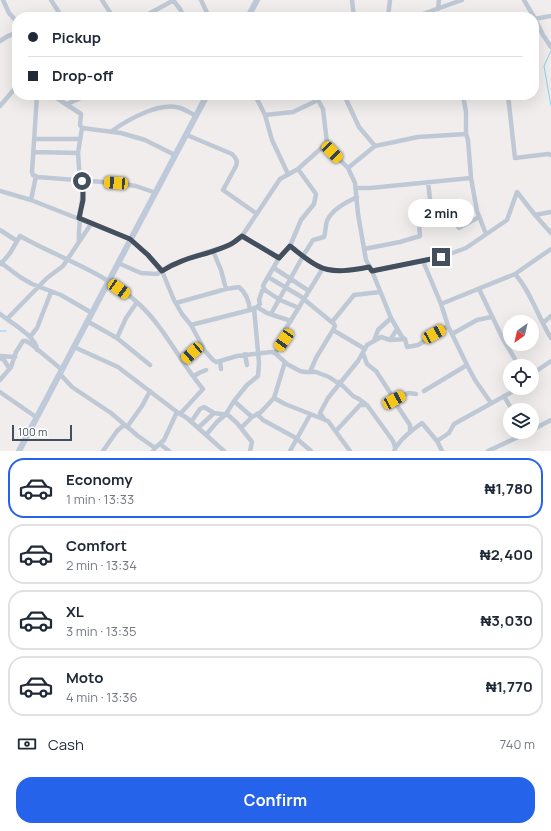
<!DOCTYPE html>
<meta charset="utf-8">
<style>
:root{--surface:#fff;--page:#f6f6f7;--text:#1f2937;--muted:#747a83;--line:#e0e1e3;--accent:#2563eb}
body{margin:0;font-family:Manrope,sans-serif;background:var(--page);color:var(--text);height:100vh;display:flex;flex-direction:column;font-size:15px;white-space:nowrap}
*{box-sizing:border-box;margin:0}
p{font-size:13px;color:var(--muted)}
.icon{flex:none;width:22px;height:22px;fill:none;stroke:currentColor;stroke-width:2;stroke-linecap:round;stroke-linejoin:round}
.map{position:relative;height:451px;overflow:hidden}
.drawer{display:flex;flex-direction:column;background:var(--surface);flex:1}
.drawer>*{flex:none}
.hud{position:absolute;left:12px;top:12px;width:527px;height:88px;border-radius:16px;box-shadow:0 4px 16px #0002;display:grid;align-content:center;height:88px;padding:0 16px;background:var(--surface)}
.needle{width:26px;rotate:214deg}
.fabs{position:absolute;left:503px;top:315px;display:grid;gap:8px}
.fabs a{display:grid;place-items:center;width:36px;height:36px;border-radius:50%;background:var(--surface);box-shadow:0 4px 16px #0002;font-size:20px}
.scale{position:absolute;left:12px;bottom:10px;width:60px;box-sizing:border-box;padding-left:4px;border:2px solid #444f5d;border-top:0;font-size:11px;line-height:14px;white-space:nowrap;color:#444f5d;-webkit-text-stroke:3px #fff;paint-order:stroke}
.end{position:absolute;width:18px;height:18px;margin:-9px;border:5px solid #444f5d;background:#fff;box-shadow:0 0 0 2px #fff}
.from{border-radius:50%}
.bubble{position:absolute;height:28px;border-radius:14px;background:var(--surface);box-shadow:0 4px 16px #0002;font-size:13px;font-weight:700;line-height:28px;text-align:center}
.car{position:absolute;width:12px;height:24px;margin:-12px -6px;border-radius:5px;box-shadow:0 0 3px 1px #0007;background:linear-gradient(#f5c518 24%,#345 0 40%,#f5c518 0 76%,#345 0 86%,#f5c518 0)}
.hud b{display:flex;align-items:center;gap:14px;height:38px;font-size:15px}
.hud b+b{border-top:1px solid var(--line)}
.hud i{width:10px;height:10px;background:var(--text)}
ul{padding:7px 0 0;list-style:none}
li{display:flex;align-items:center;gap:12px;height:60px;margin:0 8px 6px;padding:0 8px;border:2px solid var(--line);border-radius:16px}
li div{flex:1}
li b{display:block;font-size:15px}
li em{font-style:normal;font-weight:700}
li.on{border-color:var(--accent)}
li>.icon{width:36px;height:36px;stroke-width:1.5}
.pay{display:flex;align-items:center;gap:10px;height:44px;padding:0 16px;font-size:15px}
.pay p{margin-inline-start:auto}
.primary-button{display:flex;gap:8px;margin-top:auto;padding:8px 16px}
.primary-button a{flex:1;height:46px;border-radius:16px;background:var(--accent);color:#fff;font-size:16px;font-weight:700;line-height:46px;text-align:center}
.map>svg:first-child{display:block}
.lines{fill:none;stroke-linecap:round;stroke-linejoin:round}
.stream{stroke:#7fd4f5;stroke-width:1}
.street{stroke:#bfc9d5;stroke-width:4.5}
.secondary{stroke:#bec9d9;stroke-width:6}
.route{stroke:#444f5d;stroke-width:5}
</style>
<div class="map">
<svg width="551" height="451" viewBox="0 0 551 451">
<rect width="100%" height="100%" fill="#f1eded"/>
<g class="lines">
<!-- stream -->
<path class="stream" d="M551 51 544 66 551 106
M0 331H6"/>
<!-- street -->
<path class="street" d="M3 0 9 13 17 22
M51 0 62 17
M102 0 113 17
M173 0 180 9 184 17
M201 0 209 17
M352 0 354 17
M524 0 534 17
M438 9 439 0
M143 17 174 0
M388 17 390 0
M409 17 420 15 462 0
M534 17 543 35 551 47
M534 19 551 16
M0 41 8 36 17 33
M37 95 32 172 33 175 37 177 116 183 136 186 156 193
M52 95 81 114 80 125 82 128 78 153 80 180
M255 95 265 115 272 140 288 174
M315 95 323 109 327 143 332 152 348 168 355 183 358 214 366 260 372 271 391 318 402 337 405 339 407 347 418 345 448 326
M344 95 359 127 375 146
M390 95 391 96 394 95
M463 95 466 112V134L468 140 471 178 477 211 486 234
M508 95 515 158 548 154 551 155
M67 104 88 95
M0 106 17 86
M265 115 293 112 318 100
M82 128 121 133 145 140 175 155
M112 131C127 120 156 104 176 107 183 108 189 112 196 116
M187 135 232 154C236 158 238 161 236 166L223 190 257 214
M35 139H80
M33 152 78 153
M348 168 375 146 418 137 466 134
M428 182 432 216 441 221 453 219 459 228 479 217
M356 188H370L471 178
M0 191 31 200 130 239 148 255 162 271 174 300 182 314 191 325 205 351 213 360 216 362 220 361 237 356 271 352 275 353 287 364 300 371 305 372H316L329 377 338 383
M31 200 36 176
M535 215 551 233
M0 230 17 241
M242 236 279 258
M79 242C78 222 83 202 83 181
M290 246C299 253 308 261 318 266 332 274 354 269 369 267
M364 249 400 242 420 236 418 209 419 207 430 208
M213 251 221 270 226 289
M423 261 441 304 448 326 467 365 475 380 491 403
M0 262 20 277 32 284 61 295 92 313
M118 263 141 273 157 274 171 265 189 258 230 245 242 236 280 179 298 169 327 143
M1 264 10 253 20 236C59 258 105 272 139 304 165 328 180 362 203 389L180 414
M274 268 309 291
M372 271 441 257 466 248 507 220 517 192 535 215 551 212
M515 274C531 292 538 317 551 338
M268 277 300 296 334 324 335 326 333 330 365 349
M479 289 503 339 519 366
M265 290 280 300 299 308
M176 303 226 289 239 287C246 293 249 301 250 310
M441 304 515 274 551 249
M257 307 267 313 291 321
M0 314C10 322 37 337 37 350
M271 314 303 256 313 240 324 237C326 232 325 226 327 221 332 209 347 202 357 197
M7 319 47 278 63 266 91 224
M87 321 117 338 150 365
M332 322 354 295 380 292
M543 323 551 316
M191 325 250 310 257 307 260 304 259 300 262 291 265 290 263 286 265 282 279 258 290 246 301 220 314 204 316 194 298 169
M452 334 477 320 491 317
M30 337 37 328 51 292
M117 338 126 318 137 302
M390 340 397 329
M374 341 378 330 391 318
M74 347 118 367 177 412 187 418 224 451
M275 353 284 340V335L285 330 323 268
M363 353 367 364 376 371 391 394 396 404 410 425V431
M245 354 247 365
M0 356 15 357
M0 358 4 360 9 368 11 367
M183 361 202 345
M220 361 221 369
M310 372 316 358 333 330
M60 374 72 387 111 413 138 436 155 448
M532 374 551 361
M194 376 199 373 206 370
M0 380 11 367 16 352 23 341H26L31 344 61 369
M339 382 353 396 359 399 367 405 393 441 395 447
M424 391 467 365
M0 392 36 417
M504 396 512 410
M274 398 285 404 328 421 350 451
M394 400 408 393 416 394
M234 401 252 417
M257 414 263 420 296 438 311 451
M325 420 320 413 328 398 358 361 367 345 381 337 390 340 405 339
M191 422 200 409 204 407 214 413 228 415 237 423 252 442 250 451
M127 427 142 406 150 391
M198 428 214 413
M241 428 252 417 261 412 274 398 285 362
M532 430 551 420
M336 431 360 405H367
M206 435 217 422 226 414 234 401 247 385 258 376 259 363 254 308
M437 441 449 433 454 424 519 388
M160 444 169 451
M103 451 117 431 124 425
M153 451 155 448 164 440 177 412
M290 451 310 415
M394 451C399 440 411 431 422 423L437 441 442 451
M488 451 529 432"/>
<!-- secondary -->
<path class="secondary" d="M248 17 257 0
M19 451 207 95"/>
</g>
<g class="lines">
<!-- route -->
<path class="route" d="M82 181H83V200L79 218 130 239 148 255 162 271C185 256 206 256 229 245 234 243 238 239 242 236L279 258 290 246C299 253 308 261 318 266 332 274 354 270 369 267L372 271 441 257"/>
</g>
</svg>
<div class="fabs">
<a><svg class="needle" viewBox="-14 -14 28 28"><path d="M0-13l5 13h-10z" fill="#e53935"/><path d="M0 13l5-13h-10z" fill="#747a83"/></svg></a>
<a><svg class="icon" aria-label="locate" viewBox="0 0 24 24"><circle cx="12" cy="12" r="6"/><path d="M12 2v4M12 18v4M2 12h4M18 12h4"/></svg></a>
<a><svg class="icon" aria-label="layers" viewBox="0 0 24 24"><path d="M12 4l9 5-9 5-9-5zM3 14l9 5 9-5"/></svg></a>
</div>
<div class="scale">100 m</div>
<i class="end from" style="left:82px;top:181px"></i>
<i class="end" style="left:441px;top:257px"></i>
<div class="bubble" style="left:408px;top:199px;width:66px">2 min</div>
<i class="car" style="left:332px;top:152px;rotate:136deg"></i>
<i class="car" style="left:116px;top:183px;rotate:274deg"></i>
<i class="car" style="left:119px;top:289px;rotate:125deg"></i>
<i class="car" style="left:434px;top:334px;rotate:61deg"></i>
<i class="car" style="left:284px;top:340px;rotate:214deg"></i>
<i class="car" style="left:192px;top:353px;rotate:228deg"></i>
<i class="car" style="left:394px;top:400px;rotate:61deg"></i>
<div class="hud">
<b><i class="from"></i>Pickup</b>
<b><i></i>Drop-off</b>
</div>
</div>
<section class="drawer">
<ul>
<li class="on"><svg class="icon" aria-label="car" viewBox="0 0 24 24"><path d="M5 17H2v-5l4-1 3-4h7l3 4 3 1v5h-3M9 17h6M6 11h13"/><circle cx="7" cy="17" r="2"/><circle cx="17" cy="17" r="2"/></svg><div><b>Economy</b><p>1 min · 13:33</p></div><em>₦1,780</em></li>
<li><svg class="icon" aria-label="car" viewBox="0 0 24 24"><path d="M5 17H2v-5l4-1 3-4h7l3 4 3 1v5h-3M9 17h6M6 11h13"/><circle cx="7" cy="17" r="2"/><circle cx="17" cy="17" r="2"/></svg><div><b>Comfort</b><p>2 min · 13:34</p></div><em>₦2,400</em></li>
<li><svg class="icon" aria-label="car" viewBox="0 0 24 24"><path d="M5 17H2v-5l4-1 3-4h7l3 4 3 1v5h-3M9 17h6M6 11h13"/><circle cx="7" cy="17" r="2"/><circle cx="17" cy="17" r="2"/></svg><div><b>XL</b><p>3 min · 13:35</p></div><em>₦3,030</em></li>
<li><svg class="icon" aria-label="car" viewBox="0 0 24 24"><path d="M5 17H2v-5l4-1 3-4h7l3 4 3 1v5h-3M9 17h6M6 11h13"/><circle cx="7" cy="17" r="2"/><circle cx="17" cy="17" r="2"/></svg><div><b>Moto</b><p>4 min · 13:36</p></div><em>₦1,770</em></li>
</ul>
<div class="pay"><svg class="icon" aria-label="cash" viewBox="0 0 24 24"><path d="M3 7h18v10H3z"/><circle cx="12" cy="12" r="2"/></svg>Cash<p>740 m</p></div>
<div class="primary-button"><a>Confirm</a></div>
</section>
